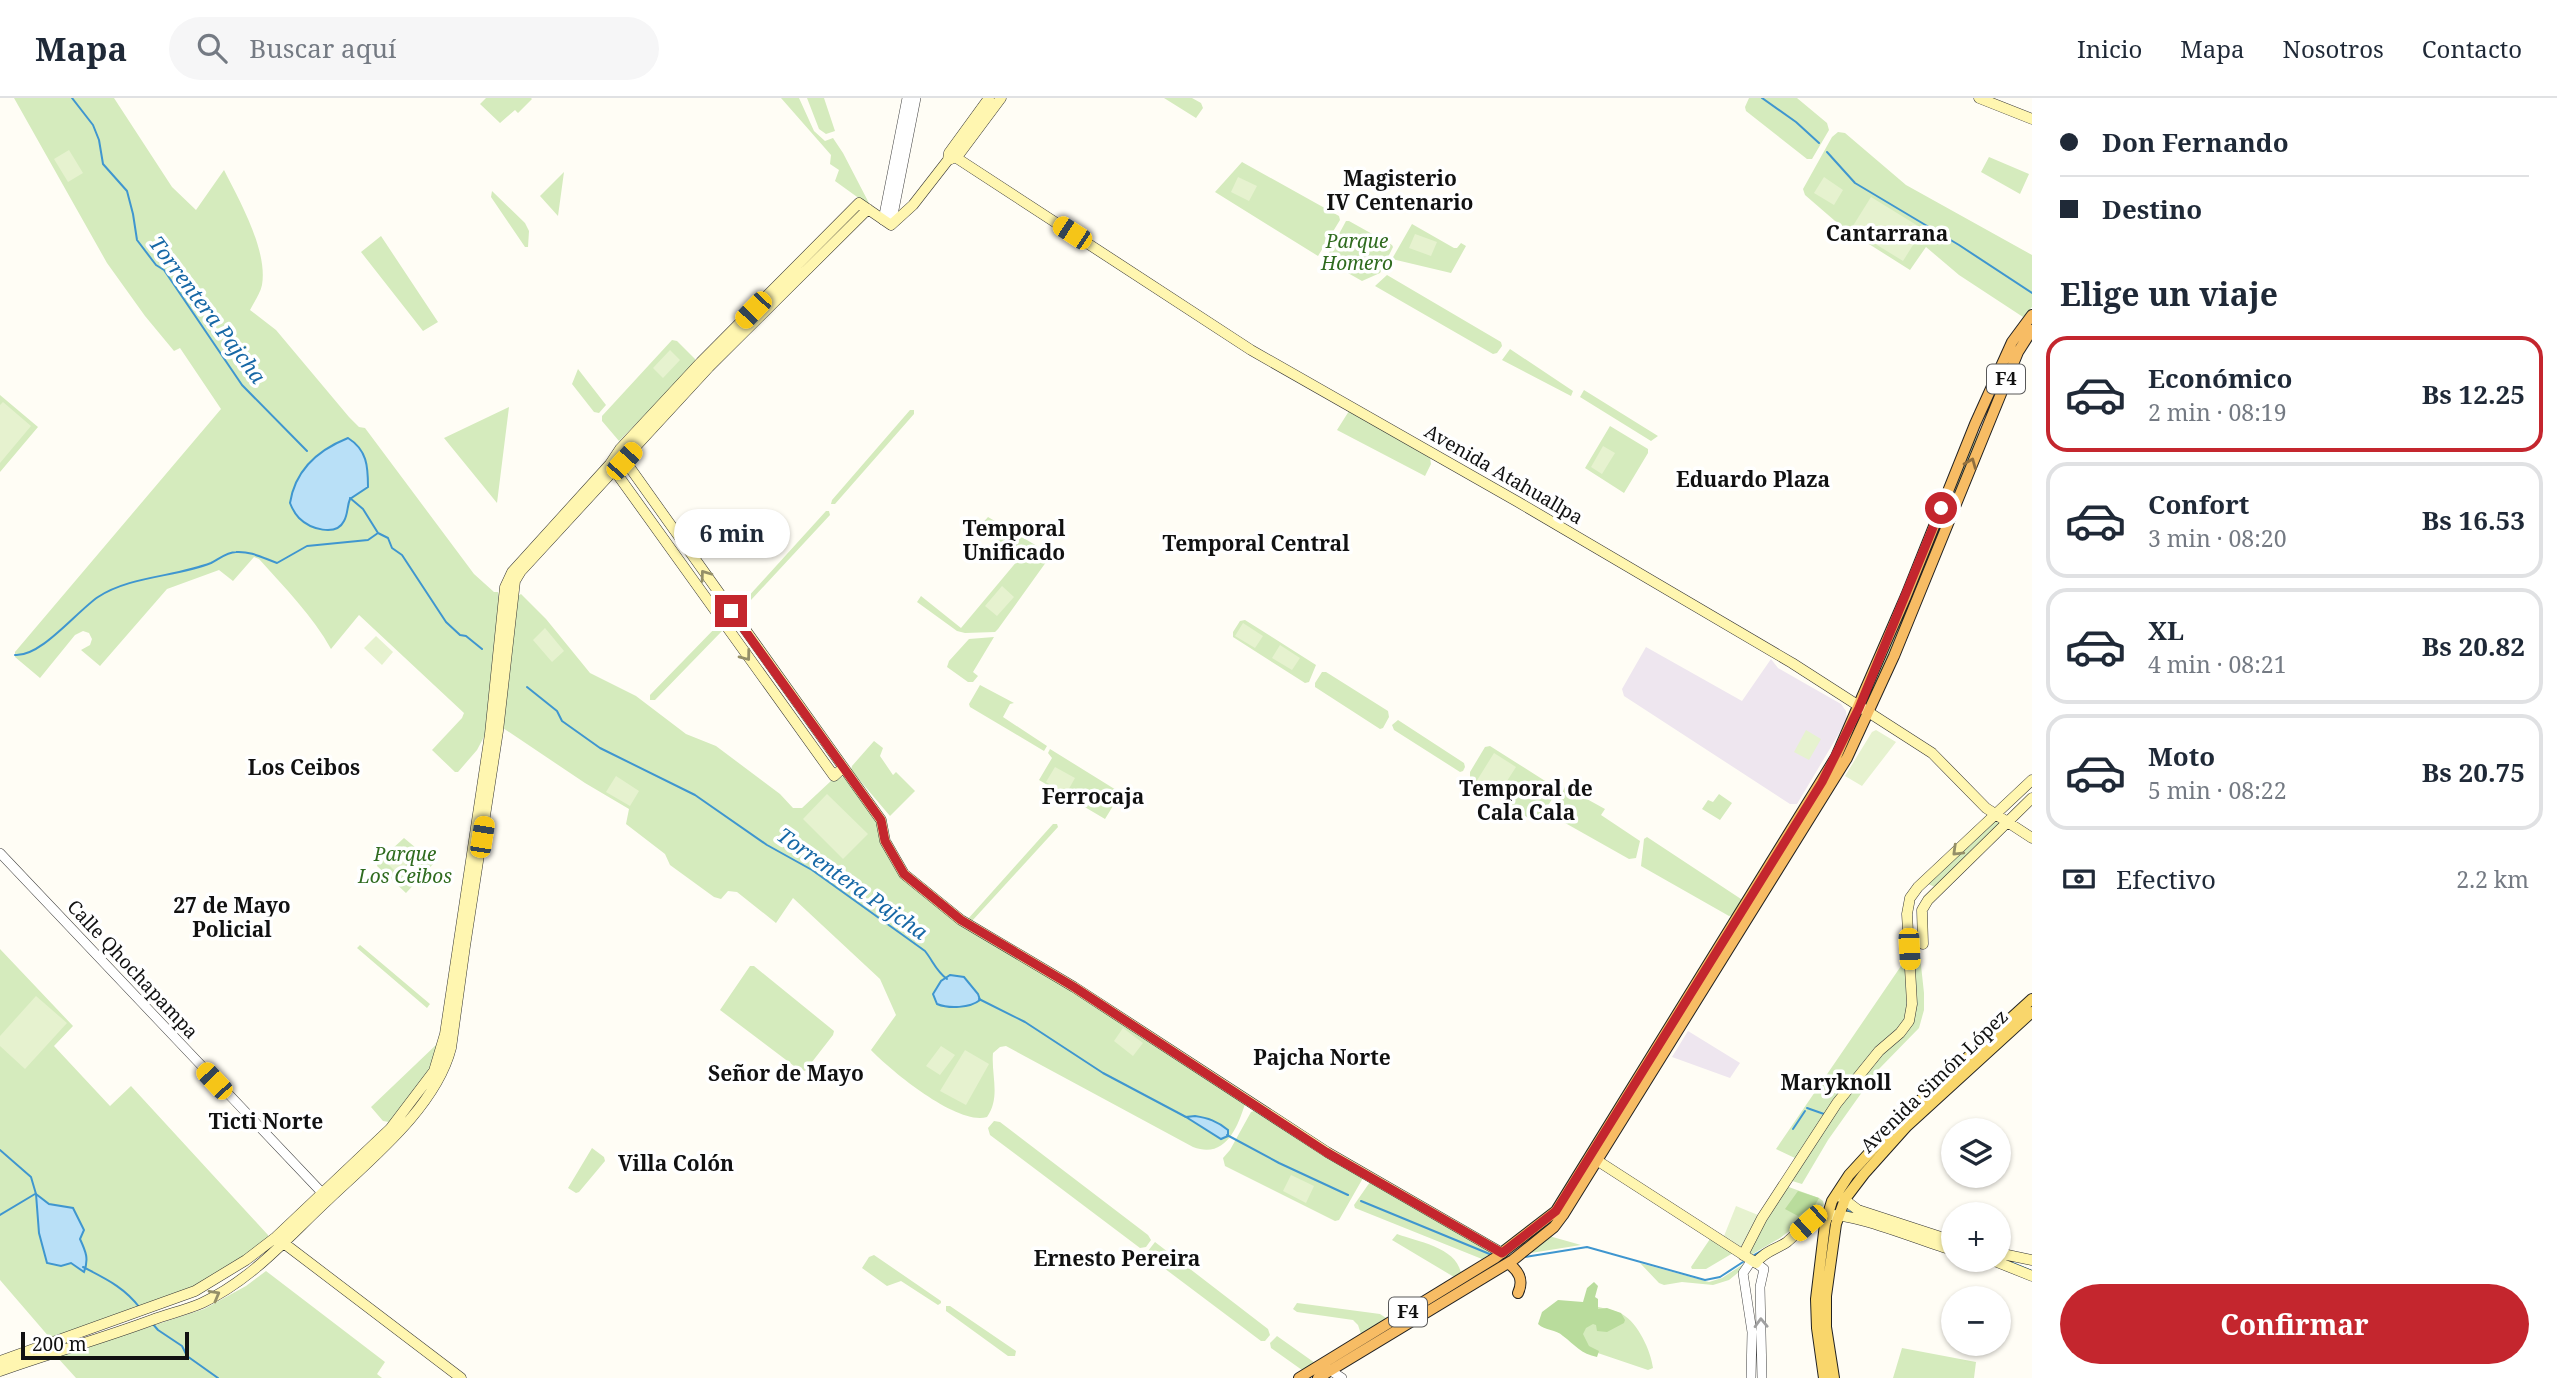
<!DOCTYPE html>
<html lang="es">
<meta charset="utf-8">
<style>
:root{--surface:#fff;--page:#f6f6f7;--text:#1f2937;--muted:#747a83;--line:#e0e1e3;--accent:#c4262e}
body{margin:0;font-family:"Noto Serif",serif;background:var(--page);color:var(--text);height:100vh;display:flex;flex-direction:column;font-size:26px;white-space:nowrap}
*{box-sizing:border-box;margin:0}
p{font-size:23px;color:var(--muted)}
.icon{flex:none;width:38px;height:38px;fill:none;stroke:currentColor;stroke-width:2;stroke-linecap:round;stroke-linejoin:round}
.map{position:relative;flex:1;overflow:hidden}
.sheet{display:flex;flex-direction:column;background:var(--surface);width:525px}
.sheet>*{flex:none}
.top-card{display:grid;align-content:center;height:154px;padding:0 28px;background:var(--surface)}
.controls{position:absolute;left:1941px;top:1020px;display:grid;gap:14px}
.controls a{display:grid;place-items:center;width:70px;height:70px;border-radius:50%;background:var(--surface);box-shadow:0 2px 5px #0004;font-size:35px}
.scale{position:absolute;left:21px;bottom:18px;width:168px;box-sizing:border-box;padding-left:7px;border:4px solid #111;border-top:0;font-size:19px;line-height:24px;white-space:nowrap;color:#111;-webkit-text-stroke:5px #fff;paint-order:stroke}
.end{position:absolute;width:32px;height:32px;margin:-16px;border:9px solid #c4262e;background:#fff;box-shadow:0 0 0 4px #fff}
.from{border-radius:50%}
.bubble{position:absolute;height:49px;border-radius:24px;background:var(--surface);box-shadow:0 2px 5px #0004;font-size:23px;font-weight:700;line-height:49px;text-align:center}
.car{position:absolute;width:21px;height:42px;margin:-21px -10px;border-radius:9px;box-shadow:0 0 5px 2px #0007;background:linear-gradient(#f5c518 24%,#345 0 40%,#f5c518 0 76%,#345 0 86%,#f5c518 0)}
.top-card b{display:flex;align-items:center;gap:24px;height:66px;font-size:26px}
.top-card b+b{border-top:2px solid var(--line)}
.top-card i{width:18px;height:18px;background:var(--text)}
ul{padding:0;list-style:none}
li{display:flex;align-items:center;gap:21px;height:116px;margin:0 14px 10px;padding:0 14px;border:4px solid var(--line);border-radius:21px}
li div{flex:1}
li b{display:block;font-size:26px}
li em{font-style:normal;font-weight:700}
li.selected{border-color:var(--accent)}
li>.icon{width:63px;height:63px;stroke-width:1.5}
h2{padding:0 28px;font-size:32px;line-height:84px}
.pay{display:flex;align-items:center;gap:18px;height:77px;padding:0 28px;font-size:26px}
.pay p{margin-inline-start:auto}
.cta{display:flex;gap:14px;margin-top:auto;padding:14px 28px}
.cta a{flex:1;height:80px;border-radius:42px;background:var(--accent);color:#fff;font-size:28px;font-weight:700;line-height:80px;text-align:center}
header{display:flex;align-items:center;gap:42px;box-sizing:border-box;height:98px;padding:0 35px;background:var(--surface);border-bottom:2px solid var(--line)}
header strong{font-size:33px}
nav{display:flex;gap:38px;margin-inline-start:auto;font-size:24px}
.search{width:490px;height:63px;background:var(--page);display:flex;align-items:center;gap:18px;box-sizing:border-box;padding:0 24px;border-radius:38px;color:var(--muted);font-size:26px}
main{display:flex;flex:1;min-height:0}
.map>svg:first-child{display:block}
.industrial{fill:#eee6ef}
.green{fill:#d5ebbd}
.forest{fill:#b9dc9c}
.pitch{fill:#e6f2cf}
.water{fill:#b9e0f7;stroke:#3f96cf;stroke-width:2}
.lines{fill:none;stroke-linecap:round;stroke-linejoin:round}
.stream{stroke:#3f96cf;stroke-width:2}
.tertiary-casing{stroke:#444;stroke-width:10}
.secondary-casing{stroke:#333;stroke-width:11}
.primary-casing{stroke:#222;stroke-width:12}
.trunk-casing{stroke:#222;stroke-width:12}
.tertiary{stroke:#fff;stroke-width:9}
.secondary{stroke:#fff6b0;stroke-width:10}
.primary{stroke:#f9d66b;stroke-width:10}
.trunk{stroke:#f7bc64;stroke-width:10}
.oneway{stroke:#906f3f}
.oneway2{stroke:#948f68}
.oneway3{stroke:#a0a0a0}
.route{stroke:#c4262e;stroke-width:9}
.labels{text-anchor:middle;stroke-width:7;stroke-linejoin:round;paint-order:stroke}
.shield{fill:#fff;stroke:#585858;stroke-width:2}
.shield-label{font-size:18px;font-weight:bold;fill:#111}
.park-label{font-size:19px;font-style:italic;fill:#2f6b1f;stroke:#fff}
.street-label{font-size:19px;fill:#111;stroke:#fff}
.neighbourhood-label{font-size:21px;font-weight:bold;fill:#111;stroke:#fff}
.water-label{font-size:21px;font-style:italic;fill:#1768a6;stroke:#fff}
</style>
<header>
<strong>Mapa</strong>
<div class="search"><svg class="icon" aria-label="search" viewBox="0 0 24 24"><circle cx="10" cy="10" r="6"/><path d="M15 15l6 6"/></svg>Buscar aquí</div>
<nav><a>Inicio</a><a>Mapa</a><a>Nosotros</a><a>Contacto</a></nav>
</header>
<main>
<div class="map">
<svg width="2032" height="1280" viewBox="0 0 2032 1280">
<rect width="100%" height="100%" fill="#fffdf5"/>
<!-- industrial -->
<path class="industrial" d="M1646 549 1742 603 1771 561 1778 570 1841 606 1846 613 1847 622 1797 706H1790L1624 598 1622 591Z
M1688 933 1740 965 1730 980 1672 959Z"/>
<!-- green -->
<path class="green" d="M14 0H114L172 89 196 112 224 72C239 102 268 152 262 187 260 196 254 204 250 212L276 232 349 319 359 329 365 330 474 476 494 494H498L500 506 486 635 477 652 458 674H455L432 652 462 620 464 615 359 517 331 551C313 518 284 489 259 461L254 459 233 483 219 472 167 491 100 568 81 552 90 547 92 541 89 535 83 533 75 537 40 580 15 559V554L221 311 180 250 174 253 145 218 107 165Z
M486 0H531L532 1 518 15 515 12 500 25 480 6Z
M781 0H799L814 33 825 43 833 40 843 55 871 109 835 83 839 72 830 66 831 57Z
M807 0H824L835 33 826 36 819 31Z
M1164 0H1192L1201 5 1203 10 1196 20Z
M1749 0H1797L1827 25 1829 32 1812 61H1807L1746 13 1745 9Z
M1838 34 1845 35 1906 87 2032 157V209L2023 219 1959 177 1926 149 1910 172 1842 129 1805 97 1803 91 1832 39Z
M1989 59 2029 76 2020 96 1981 74Z
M1242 64 1339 118 1340 122 1318 158 1215 94Z
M564 74 558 118 540 98Z
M492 93 525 125 529 133 528 149H525L491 99Z
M1346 123H1349L1392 147 1393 149 1380 175 1362 183 1325 162Z
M1412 126 1454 150H1457L1461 145 1466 148 1451 175 1392 161Z
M381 138 438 224 423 233 361 154Z
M1387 177 1501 244 1502 248 1497 255 1493 256 1375 188Z
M672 242 677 243 695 261V266L619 343 602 323V318Z
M1510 251 1573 293 1571 298 1502 262Z
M578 271 606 307 599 315 594 314 572 286Z
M1584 292 1658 338 1651 343 1580 299Z
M0 297 38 329 0 374Z
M509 309 497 405 444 340Z
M910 312H914V316L835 406H831L832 402Z
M1349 313 1430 359 1431 366 1425 378 1337 332Z
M1610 328 1648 351V355L1624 395 1585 370Z
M1976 335 1979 336 1912 506 1866 608 1864 607Z
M826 413H829L830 417 738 516 737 511Z
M988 419 1047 454 1049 460 998 531 995 534 965 535 957 533 917 504 921 498 961 530 1018 462 980 428Z
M521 496 546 521 590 575 636 598 686 636 716 648 780 696 793 710H802L832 682 845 678 880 722 883 745 892 766 899 775 951 818 1172 955 1245 1006C1237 1031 1225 1061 1193 1049L1006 948 1000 949 993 955C991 977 1001 999 987 1019 958 1028 891 973 871 952L896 917 880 881 793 800 776 825 737 794 728 793 721 801 714 799 670 767 665 756 626 726 629 711 585 685 503 630 501 628 516 499Z
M1245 522 1316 567 1309 584 1305 585 1233 539V534L1240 523Z
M719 526 723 530 722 533 655 602H650V597Z
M994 539 973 574 978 578 973 584H968L947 569 949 563 969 541Z
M1322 574H1326L1388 613 1389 619 1383 630 1380 631 1315 589V585Z
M980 587 1014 605 1010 606 1003 619 1047 648 1044 653 970 609 969 606Z
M1398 622 1464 665 1465 669 1463 673 1460 674 1394 632 1392 627Z
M874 643 883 650 880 658 893 677 896 674 915 693 890 718 851 672 852 668Z
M1490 648 1553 688 1555 696 1540 721 1533 723 1470 682V674L1485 649Z
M1050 651 1121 695 1105 721 1039 682 1052 660 1048 655Z
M1565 689 1605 711 1601 717 1640 743 1636 760 1629 761 1551 717Z
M1719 696 1732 705 1720 722 1702 711 1708 702 1713 704Z
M1994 721 2002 727 1935 789 1928 786Z
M1053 726H1057L1058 729 972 823 967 822Z
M1647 739 1741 801V805L1734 817 1729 818 1641 768 1644 741Z
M404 740 434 765 406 795 377 768 378 764Z
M360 847 430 906 427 910 357 850Z
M1914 848 1919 849 1924 895V912L1919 930 1877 973 1828 1042 1802 1086 1789 1082 1827 1024 1868 970 1905 932Z
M0 851 73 928 54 948 110 1008 131 988 268 1137V1140L235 1166 183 1194 50 1240 0 1182Z
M1906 867 1907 920 1797 1061 1776 1051 1901 868Z
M750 868H754L834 933 833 937 805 973 798 971 720 912Z
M437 946H440L427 977 389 1024 383 1023 371 1009Z
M1254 1013 1363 1080 1339 1122 1335 1123 1225 1068 1223 1060 1230 1052 1251 1014Z
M994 1023 1000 1024 1148 1137 1151 1142 1146 1149 1140 1150 990 1037 988 1030Z
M592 1050 604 1059 605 1063 579 1094 576 1095 568 1090Z
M1370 1084 1492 1155 1482 1161 1355 1110 1354 1107Z
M1786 1088 1819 1100 1823 1103 1824 1107 1780 1140 1751 1157 1749 1155 1752 1144Z
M1397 1136C1418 1144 1456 1149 1461 1175L1454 1179 1392 1142Z
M1549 1138 1581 1147 1531 1155Z
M1710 1141 1733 1155 1706 1171H1692L1691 1169Z
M1155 1144 1268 1231 1270 1237 1265 1243H1261L1148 1158V1153Z
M874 1157 941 1203V1205L938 1207 901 1183 887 1188 862 1170 869 1159Z
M1640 1165 1709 1184 1722 1180 1745 1165V1169L1729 1182 1713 1187 1682 1184 1664 1187 1659 1185Z
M266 1173 385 1264 377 1276 382 1280H76L57 1259 204 1211 246 1188Z
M1297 1205 1380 1216 1386 1220 1361 1236 1358 1227 1353 1222 1297 1214 1293 1211Z
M946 1208H950L1016 1253 1015 1258H1008L946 1213Z
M1594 1208C1603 1210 1613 1212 1622 1216 1638 1225 1651 1253 1653 1270L1648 1272 1586 1251 1553 1209Z
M1277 1238 1315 1265 1302 1272 1271 1250 1270 1245Z
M1902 1250 1976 1264 1974 1280H1893Z"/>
<!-- forest -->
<path class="forest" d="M1798 1093 1819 1100 1815 1107 1798 1118 1785 1111Z
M1594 1184 1598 1188 1595 1199 1598 1201V1211L1607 1210 1621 1215 1625 1222 1624 1225 1607 1234 1597 1233 1596 1227 1593 1226 1586 1230 1583 1236 1589 1248 1599 1253 1597 1259C1581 1256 1575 1247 1563 1238 1556 1231 1545 1233 1538 1226L1542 1214 1558 1202 1583 1204 1587 1190Z"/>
<!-- pitch -->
<path class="pitch" d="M69 52 83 75 68 84 54 61Z
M1238 79 1257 88 1249 103 1231 94Z
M1824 79 1843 92 1834 107 1814 95Z
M1871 99 1923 131 1903 163 1851 131Z
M1415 136 1437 144 1431 158 1409 150Z
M670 252 680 262 663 280 653 270Z
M3 304 31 328 0 365V307Z
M1603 348 1615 355 1602 376 1591 369Z
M1002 488 1014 499 997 518 985 508Z
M1243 525 1263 538 1255 550 1235 538Z
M545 530 564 553 552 564 533 542Z
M376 538 393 554 382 567 364 550Z
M1280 547 1300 560 1292 572 1272 560Z
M1806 632 1821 641 1809 662 1794 654Z
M1876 632 1896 644 1862 688 1845 678 1872 634Z
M1494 655 1516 669 1498 697 1476 684Z
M1055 669 1075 680 1066 696 1046 684Z
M616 678 639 693 630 708 606 694Z
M827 696 868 736 843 761 803 721Z
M403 748 414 759 397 775 386 764Z
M36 898 67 925 25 971 0 948V938Z
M1123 930 1143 945 1133 958 1114 943Z
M941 948 955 957 940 977 926 968Z
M965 952 989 966 966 1007 940 993Z
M1291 1077 1314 1088 1306 1105 1283 1093Z
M1736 1108 1758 1117 1741 1149 1724 1138Z"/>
<!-- water -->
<path class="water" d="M348 340C367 352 368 368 368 389L350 401C347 408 348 416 344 423 336 439 310 431 299 420 295 416 292 410 290 405 295 373 318 352 348 340Z
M950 877 964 879 978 896 980 902C970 910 949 911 937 906L933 896 941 883Z
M1195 1018C1208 1020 1217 1023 1228 1032V1038L1221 1041 1186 1019Z
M36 1096 49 1106 73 1110 84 1132 80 1141C86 1154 89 1161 84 1174L71 1165 61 1168 47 1165 39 1135Z"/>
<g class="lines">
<!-- stream -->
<path class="stream" d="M72 0 93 27 99 42 103 66 127 93 133 116 137 142 156 167 164 172 242 287 307 353
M1762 0 1796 24 1819 45
M1827 54 1855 85 1959 147 2032 195
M350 400 363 411 378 435 388 440 392 450 402 457 446 524 460 537 466 538 482 551
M15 557C41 559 76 514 98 499 130 478 175 479 211 465 219 461 227 454 236 454 251 453 263 460 277 465L307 448 368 442 378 435
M527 589 557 613 562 623 600 650 695 697 767 747 812 772 925 853C933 863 936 873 947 881
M979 901 1025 924 1103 975 1186 1019
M1807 1010 1824 1016
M1793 1031 1805 1013
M1227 1037 1279 1065 1348 1097
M0 1052 31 1079 36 1096
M1361 1103 1492 1157
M1848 1113 1856 1116
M0 1117 35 1096
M1813 1117 1821 1112
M1754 1157 1763 1152
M1525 1159 1587 1149 1705 1182 1720 1179 1743 1164
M2003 1161 2032 1173
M83 1169C106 1181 124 1189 140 1210
M152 1225 158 1232 182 1248 187 1258 218 1280"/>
<defs>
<path id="tertiary" d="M883 122 907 0
M891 127 916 0
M0 755 327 1100
M1756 1165 1764 1171 1760 1189 1762 1280
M1325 1269 1342 1280
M1751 1280 1752 1234 1743 1175 1752 1162"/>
<path id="secondary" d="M1979 0 2032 21
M949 55 1251 252 1518 404 1792 565 1932 655 1986 710 2032 740
M951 61 960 55 1001 0
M623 360 881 722 885 743 904 776 961 822 1074 889 1327 1054 1502 1155
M612 369 834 678 843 670
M1923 846 1922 812 1928 802 2032 700
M1598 1063 1756 1165C1763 1154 1777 1151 1787 1144 1798 1135 1808 1121 1822 1118 1848 1111 1923 1144 1953 1152
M1841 1099 1858 1112 1953 1143
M281 1143 461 1280
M1998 1155 2032 1162
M1743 1157 1762 1120 1837 1005 1879 953 1900 935 1909 923 1912 906 1907 816 1910 800 1918 789 2032 682
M1992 1162 2032 1178
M0 1263 195 1193 246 1162 276 1139 390 1031 434 973 445 936 490 636 505 489 512 474 610 366 620 351 701 264 859 105 891 127 913 107 948 62 949 55 989 0
M0 1273C50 1255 101 1241 152 1222 168 1216 186 1212 202 1205 253 1181 288 1139 329 1101 371 1061 436 1009 451 950L465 848 498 633 515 483 521 473 709 269 868 111"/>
<path id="primary" d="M1824 1280 1817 1230 1816 1201 1825 1126 1832 1103 1849 1077 1903 1018 2032 901
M1834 1280 1826 1229V1198L1836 1126 1845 1101 1864 1076 1907 1028 2032 914"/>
<path id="trunk" d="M1508 1165C1519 1173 1524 1182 1518 1195
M1299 1280 1495 1160 1556 1113 1836 659 1906 498 1975 326 2012 244 2032 217
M1318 1280 1513 1162 1554 1129 1563 1117 1847 660 1894 558 2018 254 2032 232"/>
</defs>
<!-- tertiary casing -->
<use href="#tertiary" class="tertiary-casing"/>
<!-- secondary casing -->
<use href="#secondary" class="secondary-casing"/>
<!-- primary casing -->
<use href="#primary" class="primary-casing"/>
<!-- trunk casing -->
<use href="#trunk" class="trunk-casing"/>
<!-- tertiary -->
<use href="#tertiary" class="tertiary"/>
<!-- secondary -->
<use href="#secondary" class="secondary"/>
<!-- primary -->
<use href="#primary" class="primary"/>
<!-- trunk -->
<use href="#trunk" class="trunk"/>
</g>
<!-- one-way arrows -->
<defs><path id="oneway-chevron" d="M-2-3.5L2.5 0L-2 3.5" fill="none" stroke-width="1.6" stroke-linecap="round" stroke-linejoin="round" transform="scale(1.75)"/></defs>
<use class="oneway" href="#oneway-chevron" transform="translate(1971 365) rotate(-68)"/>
<g class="oneway2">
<use href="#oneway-chevron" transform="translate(705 477) rotate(-126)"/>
<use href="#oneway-chevron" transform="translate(746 558) rotate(53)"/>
<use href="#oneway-chevron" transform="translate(1957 753) rotate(136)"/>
<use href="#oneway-chevron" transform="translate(215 1197) rotate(-29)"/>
</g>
<use class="oneway3" href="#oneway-chevron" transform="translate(1761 1225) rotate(-92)"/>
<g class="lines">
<!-- route -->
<path class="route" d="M731 513 881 722 885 743 904 776 961 822 1074 889 1326 1054 1502 1155 1556 1113 1822 684 1859 610 1941 410"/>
</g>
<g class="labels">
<!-- shield labels -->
<g class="shield">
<rect x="1987" y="266.5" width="38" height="29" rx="5"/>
<rect x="1389" y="1199.5" width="38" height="29" rx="5"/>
</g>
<g class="shield-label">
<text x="2006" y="287">F4</text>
<text x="1408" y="1220">F4</text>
</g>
<!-- park labels -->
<g class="park-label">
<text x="1357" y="150">Parque<tspan x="1357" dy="22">Homero</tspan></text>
<text x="405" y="763">Parque<tspan x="405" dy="22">Los Ceibos</tspan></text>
</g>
<!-- street labels -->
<g class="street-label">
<text transform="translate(1504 376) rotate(30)" y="7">Avenida Atahuallpa</text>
<text transform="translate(133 871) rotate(47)" y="7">Calle Qhochapampa</text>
<text transform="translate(1934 983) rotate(-44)" y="7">Avenida Simón López</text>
</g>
<!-- neighbourhood labels -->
<g class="neighbourhood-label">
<text x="1400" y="88">Magisterio<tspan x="1400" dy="24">IV Centenario</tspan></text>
<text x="1887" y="143">Cantarrana</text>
<text x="1753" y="389">Eduardo Plaza</text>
<text x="1014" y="438">Temporal<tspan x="1014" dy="24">Unificado</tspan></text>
<text x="1256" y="453">Temporal Central</text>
<text x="304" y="677">Los Ceibos</text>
<text x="1526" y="698">Temporal de<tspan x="1526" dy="24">Cala Cala</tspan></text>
<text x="1093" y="706">Ferrocaja</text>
<text x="232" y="815">27 de Mayo<tspan x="232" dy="24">Policial</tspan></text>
<text x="1322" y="967">Pajcha Norte</text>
<text x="786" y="983">Señor de Mayo</text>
<text x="1836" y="992">Maryknoll</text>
<text x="266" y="1031">Ticti Norte</text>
<text x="676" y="1073">Villa Colón</text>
<text x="1117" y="1168">Ernesto Pereira</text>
</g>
<!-- water labels -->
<g class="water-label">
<text transform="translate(207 212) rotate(53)" y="7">Torrentera Pajcha</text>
<text transform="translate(852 786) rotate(35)" y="7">Torrentera Pajcha</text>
</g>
</g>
</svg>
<div class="controls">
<a><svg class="icon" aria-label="layers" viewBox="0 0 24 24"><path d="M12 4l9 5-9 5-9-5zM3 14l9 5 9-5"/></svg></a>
<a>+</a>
<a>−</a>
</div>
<div class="scale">200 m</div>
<i class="end from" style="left:1941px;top:410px"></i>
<i class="end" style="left:731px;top:513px"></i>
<div class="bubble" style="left:674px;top:411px;width:116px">6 min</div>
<i class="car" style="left:1072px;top:135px;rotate:303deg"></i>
<i class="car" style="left:753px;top:212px;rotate:224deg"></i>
<i class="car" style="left:624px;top:363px;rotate:42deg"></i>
<i class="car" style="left:482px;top:739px;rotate:9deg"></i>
<i class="car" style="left:1909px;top:851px;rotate:177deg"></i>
<i class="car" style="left:214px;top:983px;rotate:317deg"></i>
<i class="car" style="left:1808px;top:1125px;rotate:228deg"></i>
</div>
<section class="sheet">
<div class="top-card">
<b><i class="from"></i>Don Fernando</b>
<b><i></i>Destino</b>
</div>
<h2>Elige un viaje</h2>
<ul>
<li class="selected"><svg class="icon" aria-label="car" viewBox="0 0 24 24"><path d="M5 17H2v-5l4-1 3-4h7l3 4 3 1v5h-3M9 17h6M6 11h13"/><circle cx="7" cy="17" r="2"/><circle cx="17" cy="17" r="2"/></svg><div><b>Económico</b><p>2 min · 08:19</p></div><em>Bs 12.25</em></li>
<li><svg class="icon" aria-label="car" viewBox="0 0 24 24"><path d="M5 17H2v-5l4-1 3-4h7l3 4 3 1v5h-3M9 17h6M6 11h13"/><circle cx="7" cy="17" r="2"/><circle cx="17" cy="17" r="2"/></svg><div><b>Confort</b><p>3 min · 08:20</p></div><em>Bs 16.53</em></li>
<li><svg class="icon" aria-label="car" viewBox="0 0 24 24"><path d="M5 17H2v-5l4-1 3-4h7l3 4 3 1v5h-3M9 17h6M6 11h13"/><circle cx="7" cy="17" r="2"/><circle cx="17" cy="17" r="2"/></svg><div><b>XL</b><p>4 min · 08:21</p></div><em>Bs 20.82</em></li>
<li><svg class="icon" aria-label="car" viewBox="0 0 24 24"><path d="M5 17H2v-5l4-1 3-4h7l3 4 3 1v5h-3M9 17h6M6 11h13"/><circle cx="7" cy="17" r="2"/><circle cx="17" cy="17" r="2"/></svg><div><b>Moto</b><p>5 min · 08:22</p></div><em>Bs 20.75</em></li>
</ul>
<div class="pay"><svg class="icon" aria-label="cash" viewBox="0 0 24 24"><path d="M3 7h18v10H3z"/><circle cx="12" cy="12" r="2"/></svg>Efectivo<p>2.2 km</p></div>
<div class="cta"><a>Confirmar</a></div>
</section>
</main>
